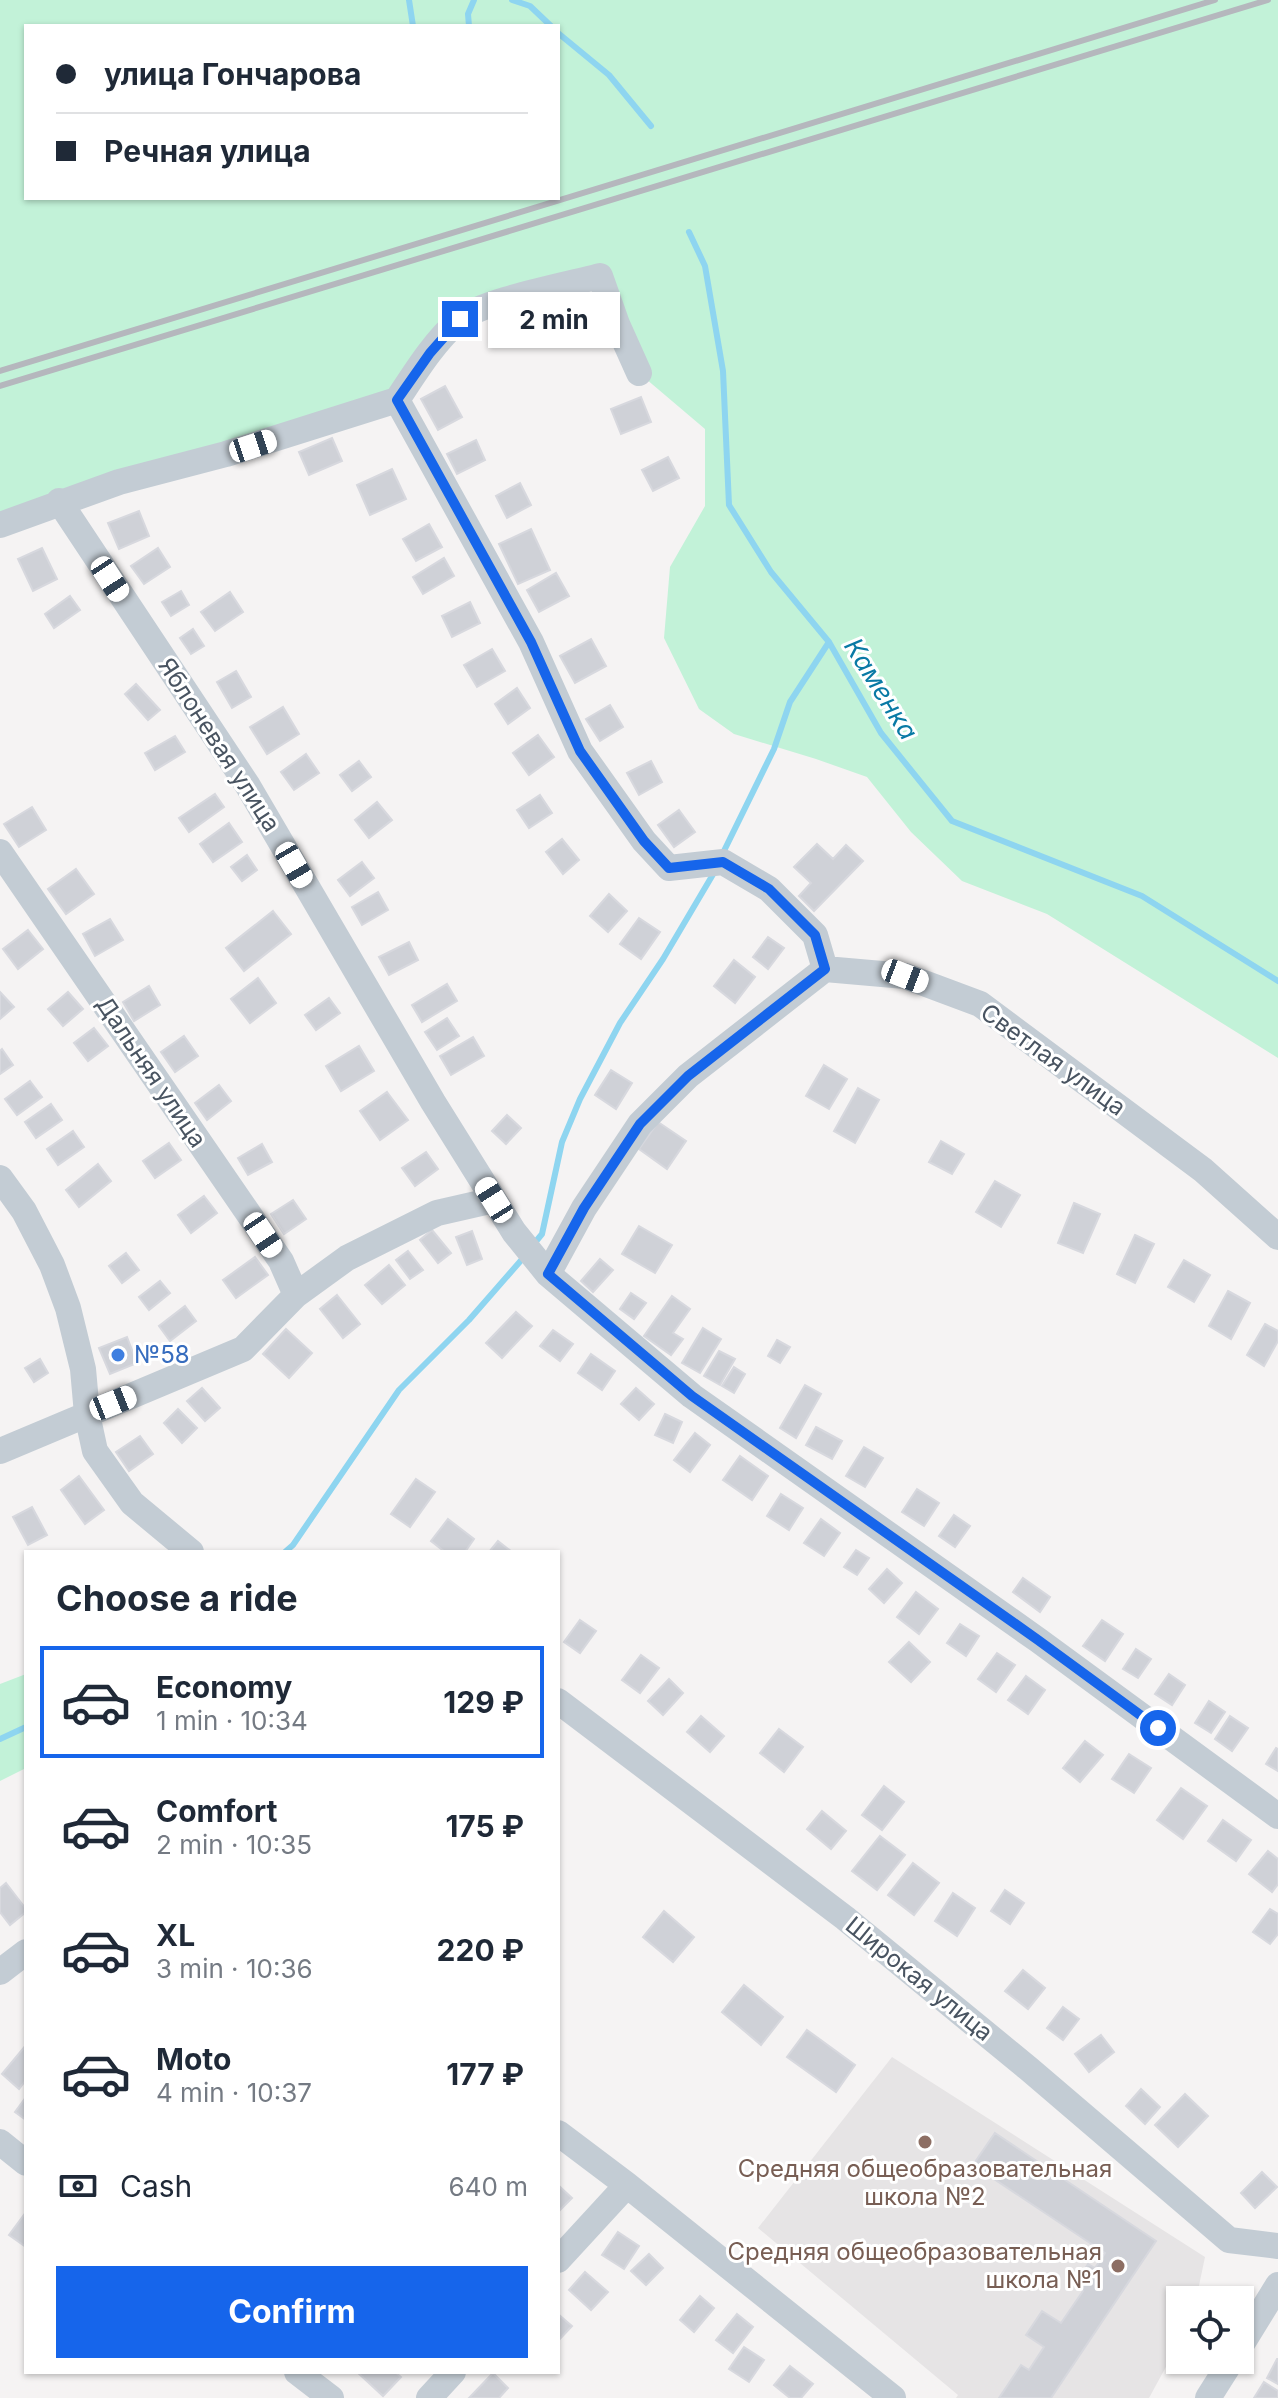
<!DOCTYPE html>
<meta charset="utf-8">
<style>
:root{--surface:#fff;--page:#f2f2f3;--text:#1f2937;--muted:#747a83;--line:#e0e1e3;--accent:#1665eb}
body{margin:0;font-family:Inter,sans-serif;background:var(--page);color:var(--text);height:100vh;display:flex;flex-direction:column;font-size:30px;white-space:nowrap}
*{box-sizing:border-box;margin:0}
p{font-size:26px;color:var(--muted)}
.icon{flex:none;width:44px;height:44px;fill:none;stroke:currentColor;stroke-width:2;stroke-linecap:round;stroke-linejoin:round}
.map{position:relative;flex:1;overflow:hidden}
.sheet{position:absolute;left:24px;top:1550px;width:536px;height:824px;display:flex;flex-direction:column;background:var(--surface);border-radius:0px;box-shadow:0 2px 6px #0004}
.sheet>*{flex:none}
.banner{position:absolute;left:24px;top:24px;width:536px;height:176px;border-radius:0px;box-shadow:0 2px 6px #0004;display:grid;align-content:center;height:176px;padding:0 32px;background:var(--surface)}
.fabs{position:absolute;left:1166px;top:2286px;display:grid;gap:16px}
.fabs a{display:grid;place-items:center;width:88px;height:88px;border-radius:0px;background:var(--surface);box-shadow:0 2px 6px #0004;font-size:40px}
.end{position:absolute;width:36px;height:36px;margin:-18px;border:10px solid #1665eb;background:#fff;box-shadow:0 0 0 4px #fff}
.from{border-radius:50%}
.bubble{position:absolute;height:56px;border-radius:0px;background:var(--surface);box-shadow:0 2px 6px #0004;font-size:26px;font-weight:700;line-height:56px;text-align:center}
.car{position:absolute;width:24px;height:48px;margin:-24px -12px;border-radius:10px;box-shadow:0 0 6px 2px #0007;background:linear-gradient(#fff 24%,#345 0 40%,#fff 0 76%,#345 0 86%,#fff 0)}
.banner b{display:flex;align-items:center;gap:28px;height:76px;font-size:30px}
.banner b+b{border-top:2px solid var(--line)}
.banner i{width:20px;height:20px;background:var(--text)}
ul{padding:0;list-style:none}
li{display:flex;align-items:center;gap:24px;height:112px;margin:0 16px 12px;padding:0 16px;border:4px solid transparent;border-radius:0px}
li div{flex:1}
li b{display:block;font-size:30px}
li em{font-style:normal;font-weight:700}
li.current{border-color:var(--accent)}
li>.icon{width:72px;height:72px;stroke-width:1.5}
h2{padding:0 32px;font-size:36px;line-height:96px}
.pay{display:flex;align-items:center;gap:20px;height:88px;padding:0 32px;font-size:30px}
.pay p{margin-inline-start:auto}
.button{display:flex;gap:16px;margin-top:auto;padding:16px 32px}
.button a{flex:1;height:92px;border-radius:0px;background:var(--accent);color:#fff;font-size:32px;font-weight:700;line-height:92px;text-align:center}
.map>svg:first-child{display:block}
.education{fill:#e6e4e5}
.green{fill:#c2f2d8;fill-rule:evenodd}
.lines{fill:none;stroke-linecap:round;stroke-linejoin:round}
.stream{stroke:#8ed5f0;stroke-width:6}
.building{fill:#cfd1d7;stroke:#d7d8de;stroke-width:2}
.minor{stroke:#c3ccd4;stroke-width:26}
.rail{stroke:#b5b7bd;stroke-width:6}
.route{stroke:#1665eb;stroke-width:10}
.shop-dot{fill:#3f7fe0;stroke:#fff;stroke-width:3}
.education-dot{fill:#8d6e63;stroke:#fff;stroke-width:3}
.labels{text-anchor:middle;stroke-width:6;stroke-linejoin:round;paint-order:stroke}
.street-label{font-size:24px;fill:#495461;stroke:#fff}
.shop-label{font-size:24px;fill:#366cbe;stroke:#fff;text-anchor:start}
.education-label{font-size:24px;fill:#785e54;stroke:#fff}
.water-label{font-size:26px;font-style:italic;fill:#097aa5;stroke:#fff}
</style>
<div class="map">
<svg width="1278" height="2398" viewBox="0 0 1278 2398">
<rect width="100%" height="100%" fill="#f5f3f3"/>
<!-- education -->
<path class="education" d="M892 2057 1205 2257 1196 2300H1180V2341L1149 2398H956L958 2395 758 2228Z"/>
<!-- green -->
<path class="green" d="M0 0H1278V1058L1047 914 962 881 911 832 867 777 816 759 734 734 699 709 664 638 670 567 705 506V429L639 373 599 276 460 319 397 400 0 525ZM26 26H558V198H26Z
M26 1674V1768L0 1781V1684Z"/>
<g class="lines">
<!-- stream -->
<path class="stream" d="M409 0 413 26
M512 0 530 6 551 26
M469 26 468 14 474 0
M558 33 609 75 651 126
M689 232 705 266 723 371 729 505 771 572 829 642 881 733 952 821 1142 896 1278 981
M721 857 774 749 790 702 829 642
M533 1245 542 1234 562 1142 580 1099 620 1023 663 959 715 871
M285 1552 293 1545 399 1390 469 1320 524 1257
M0 1739 26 1727"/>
</g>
<!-- building -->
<path class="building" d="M445 386 462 417 438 430 421 399Z
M641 397 651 422 621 434 611 409Z
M332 438 342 461 309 475 299 452Z
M476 440 485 460 457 474 447 454Z
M668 457 679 478 653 491 642 470Z
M392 469 406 499 370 515 357 485Z
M520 483 531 505 507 518 496 496Z
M139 511 149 536 119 549 108 523Z
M429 524 442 547 416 561 403 539Z
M531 529 550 570 518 584 499 544Z
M42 548 57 579 33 591 18 559Z
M158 548 170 567 144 584 131 566Z
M444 558 454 576 423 594 413 577Z
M556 573 569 596 539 612 527 590Z
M181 591 189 605 171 616 162 602Z
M230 592 243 612 215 631 201 612Z
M70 596 80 610 54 628 45 614Z
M470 602 480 623 452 637 442 616Z
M193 629 204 646 191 654 180 638Z
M591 639 606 666 575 683 560 656Z
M492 649 505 671 477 687 464 665Z
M236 671 251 697 232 708 217 682Z
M136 684 160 710 148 720 125 694Z
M517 688 530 708 508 724 495 704Z
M610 705 623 727 600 741 586 719Z
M283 707 299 734 267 754 250 727Z
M538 735 554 757 529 775 513 753Z
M175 736 185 752 155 770 145 753Z
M306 754 319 773 294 790 281 772Z
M359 761 371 777 352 791 340 775Z
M651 761 662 782 639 795 627 773Z
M215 794 224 807 189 832 179 818Z
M540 795 552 813 529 828 517 810Z
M377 802 392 820 369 838 355 820Z
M32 807 46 830 19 847 4 824Z
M679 810 695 832 674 847 658 825Z
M229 823 242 842 213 862 200 844Z
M562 839 579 860 563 874 546 852Z
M817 844 833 859 846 845 863 861 814 911 799 896 811 883 794 867Z
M247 855 257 870 242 881 231 867Z
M362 862 374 878 350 896 338 880Z
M76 869 94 894 66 914 48 889Z
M378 892 388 910 362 925 352 907Z
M609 894 627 911 608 932 590 916Z
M273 911 291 934 244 971 226 948Z
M639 918 660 932 641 959 620 944Z
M110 919 123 940 95 956 83 934Z
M28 930 43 949 18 969 3 949Z
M768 937 784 948 768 969 753 957Z
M409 942 418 960 389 975 379 957Z
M734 960 755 977 735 1003 714 986Z
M258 978 276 1003 250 1023 231 999Z
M447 984 457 1001 422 1022 412 1005Z
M149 986 160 1005 134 1021 123 1002Z
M0 992 14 1007 0 1019Z
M68 992 83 1009 63 1026 48 1009Z
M329 998 340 1013 316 1030 305 1015Z
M447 1018 459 1036 437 1050 425 1032Z
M94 1028 108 1046 88 1061 74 1043Z
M184 1036 198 1056 175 1072 161 1052Z
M473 1037 484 1056 451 1075 440 1056Z
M359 1046 374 1071 341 1091 326 1066Z
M2 1049 13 1065 0 1074V1051Z
M824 1065 847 1079 829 1109 806 1096Z
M611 1070 632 1083 616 1109 595 1095Z
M30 1081 42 1097 17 1115 5 1099Z
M219 1085 231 1101 207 1120 195 1103Z
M858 1088 879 1100 855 1143 834 1131Z
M387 1092 408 1120 380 1140 360 1111Z
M51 1104 62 1120 36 1138 25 1122Z
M507 1115 521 1128 506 1144 492 1131Z
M658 1122 686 1141 667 1169 639 1149Z
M73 1131 84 1147 58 1165 47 1149Z
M941 1141 964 1154 952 1174 929 1162Z
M169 1143 181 1160 155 1178 143 1161Z
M262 1144 272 1162 248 1175 238 1158Z
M426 1152 438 1169 415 1186 402 1168Z
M98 1164 111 1181 79 1207 66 1190Z
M995 1181 1020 1195 1001 1227 976 1212Z
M204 1196 217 1213 191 1233 178 1215Z
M293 1200 306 1219 284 1234 271 1214Z
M1074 1203 1100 1214 1083 1253 1058 1243Z
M639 1226 672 1245 655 1273 622 1254Z
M432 1230 451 1253 438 1263 420 1240Z
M472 1231 482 1259 467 1265 456 1237Z
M1135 1235 1154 1244 1135 1283 1117 1274Z
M408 1251 423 1270 410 1279 396 1260Z
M126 1253 139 1270 122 1283 109 1266Z
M255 1257 268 1275 236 1298 223 1280Z
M600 1259 613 1270 593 1292 581 1281Z
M1184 1260 1210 1275 1194 1302 1168 1287Z
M389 1265 405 1285 382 1304 365 1285Z
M160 1281 170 1293 149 1310 139 1297Z
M1228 1291 1250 1303 1231 1339 1209 1326Z
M631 1293 646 1303 634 1319 620 1309Z
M337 1295 360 1324 343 1338 320 1309Z
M672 1296 690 1309 673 1333 683 1339 671 1355 644 1336Z
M185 1306 196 1321 170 1341 159 1326Z
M516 1312 532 1326 502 1358 486 1343Z
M1265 1324 1278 1331V1341L1264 1366 1247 1355Z
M703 1328 721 1339 700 1373 682 1363Z
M286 1329 312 1353 289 1378 263 1354Z
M553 1330 573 1344 560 1361 540 1346Z
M127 1337 137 1363 110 1374 99 1348Z
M777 1340 790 1347 780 1363 768 1356Z
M719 1351 735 1359 720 1385 704 1376Z
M591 1354 615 1371 602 1390 578 1373Z
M40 1359 48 1373 34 1382 25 1368Z
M734 1367 745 1374 734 1393 722 1386Z
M805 1385 821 1394 796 1438 780 1428Z
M202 1388 220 1408 205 1421 187 1401Z
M636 1388 654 1404 639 1420 621 1404Z
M178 1409 197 1428 182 1443 164 1423Z
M665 1414 682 1422 673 1443 655 1435Z
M816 1427 842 1441 832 1459 806 1445Z
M695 1433 710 1445 690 1472 674 1460Z
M140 1436 153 1454 129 1471 116 1452Z
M864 1447 883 1458 865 1487 846 1476Z
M740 1456 768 1476 752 1500 723 1480Z
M79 1476 104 1510 85 1524 61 1490Z
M416 1479 435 1492 410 1527 391 1514Z
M917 1489 939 1503 924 1526 902 1512Z
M781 1494 803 1508 789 1530 767 1516Z
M32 1507 47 1535 28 1545 13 1517Z
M954 1515 970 1526 955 1547 939 1536Z
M448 1519 474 1539 465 1552H445L431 1541Z
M821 1519 840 1533 824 1556 804 1543Z
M498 1541 512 1552H489Z
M856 1550 869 1558 857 1575 844 1567Z
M887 1569 902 1583 884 1603 869 1589Z
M1023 1578 1050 1597 1040 1612 1013 1592Z
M916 1592 938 1609 919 1634 897 1617Z
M580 1620 596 1631 580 1653 564 1642Z
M1102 1620 1123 1634 1105 1661 1083 1646Z
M960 1624 979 1636 966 1656 947 1643Z
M909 1642 930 1662 911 1682 889 1662Z
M1136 1649 1151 1659 1138 1678 1123 1669Z
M997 1653 1015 1665 996 1692 978 1679Z
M641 1655 659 1668 640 1693 622 1680Z
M1169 1674 1185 1685 1172 1705 1155 1694Z
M1026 1676 1045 1690 1028 1714 1008 1700Z
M669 1679 683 1693 663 1715 648 1701Z
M1209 1701 1225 1712 1211 1733 1195 1723Z
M701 1716 724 1736 710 1752 687 1732Z
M1230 1716 1248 1728 1232 1751 1215 1739Z
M779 1729 803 1747 784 1772 760 1753Z
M1085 1741 1103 1755 1080 1782 1063 1768Z
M1276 1748 1278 1749V1771L1266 1764Z
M1129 1754 1151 1768 1134 1793 1112 1779Z
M884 1786 904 1802 882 1830 862 1815Z
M1181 1788 1207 1806 1183 1839 1157 1820Z
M822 1811 846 1831 831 1849 807 1829Z
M1223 1820 1251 1840 1236 1861 1208 1841Z
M880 1836 905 1855 877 1890 852 1871Z
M1268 1851 1278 1859V1884L1272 1892 1249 1874Z
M913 1863 939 1883 914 1915 888 1895Z
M6 1883 26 1909V1912L10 1925 0 1912V1888Z
M1005 1890 1024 1903 1010 1924 991 1911Z
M953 1893 975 1908 957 1936 935 1921Z
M1270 1909 1278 1914V1934L1270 1944 1253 1932Z
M664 1911 694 1937 673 1962 643 1937Z
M1023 1970 1045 1988 1028 2009 1005 1991Z
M744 1985 783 2017 761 2045 722 2012Z
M1063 2007 1079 2019 1063 2040 1047 2028Z
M807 2030 855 2065 836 2092 787 2057Z
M1101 2035 1114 2052 1089 2072 1075 2054Z
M26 2045V2080L19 2089 2 2074Z
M1141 2089 1160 2107 1145 2124 1126 2106Z
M1185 2094 1208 2116 1178 2147 1155 2125Z
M26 2097V2120L15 2112Z
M995 2133 1156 2241 1051 2398H999L1021 2365 1029 2370 1044 2347 1026 2335 1042 2311 1061 2323 1083 2291 1074 2285 1088 2264 1095 2268 1105 2253 973 2165Z
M1262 2172 1277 2187 1255 2208 1241 2193Z
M558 2185 572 2198 558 2212Z
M26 2212V2247L9 2235Z
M618 2232 639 2246 624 2269 602 2255Z
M649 2254 663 2268 646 2285 631 2271Z
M585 2272 608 2292 591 2310 569 2290Z
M700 2296 714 2308 694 2332 680 2320Z
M558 2314 572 2326 558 2341Z
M737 2314 753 2327 733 2353 716 2340Z
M744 2347 764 2360 749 2382 729 2369Z
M1277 2359H1278V2384L1267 2378Z
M790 2366 813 2384 801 2398H790L774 2385Z
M357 2372H395L401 2377 383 2396Z
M493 2373 508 2388 499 2398H469Z
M1264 2382 1278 2391V2398H1254Z"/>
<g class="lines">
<!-- minor -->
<path class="minor" d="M397 400 531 642 580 751 644 841 669 868 723 862 769 889 815 935 825 969
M397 400C415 373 433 343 458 321 480 301 567 285 600 276L617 324 639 373
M59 501 248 786 433 1102 514 1232 548 1274 692 1396 1038 1640 1278 1816
M0 525 119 482 226 454 397 400
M0 852 281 1261 296 1295
M0 1178 24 1211 52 1265 68 1308 83 1369 87 1414 95 1451 132 1503 191 1552
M548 1274 584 1208 640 1124 688 1076 825 969 905 976 980 1004 1203 1170 1278 1237
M0 1451 243 1349 296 1295 347 1258 437 1213 494 1200
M558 1701 845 1918 1029 2069 1229 2240 1278 2246
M0 1972 26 1952
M558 2133 627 2185 893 2398
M0 2142 26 2163
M558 2260 627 2185
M1240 2347 1278 2285
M297 2372 331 2398
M429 2398 453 2372
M1208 2398 1232 2360"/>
<!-- rail -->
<path class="rail" d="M0 371 1215 0
M0 386 1268 0"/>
</g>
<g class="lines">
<!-- route -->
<path class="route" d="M460 319 430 353 397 400 531 642 580 751 644 841 669 868 723 862 769 889 815 935 825 969 688 1076 640 1124 584 1208 548 1274 692 1396 1038 1640 1158 1728"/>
</g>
<!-- markers -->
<circle class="shop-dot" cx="118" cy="1355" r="8"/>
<g class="education-dot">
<circle cx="925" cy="2142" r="8"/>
<circle cx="1118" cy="2266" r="8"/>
</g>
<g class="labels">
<!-- street labels -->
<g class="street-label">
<text transform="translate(219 745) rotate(57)" y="8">Яблоневая улица</text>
<text transform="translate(1053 1060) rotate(36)" y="8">Светлая улица</text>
<text transform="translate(151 1072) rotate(56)" y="8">Дальняя улица</text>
<text transform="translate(919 1979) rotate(39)" y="8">Широкая улица</text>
</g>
<!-- shop labels -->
<g class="shop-label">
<text x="134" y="1363">№58</text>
</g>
<!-- education labels -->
<g class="education-label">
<text x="925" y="2177">Средняя общеобразовательная<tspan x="925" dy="28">школа №2</tspan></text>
<text x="1102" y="2260" text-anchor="end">Средняя общеобразовательная<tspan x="1102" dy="28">школа №1</tspan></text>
</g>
<!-- water labels -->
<g class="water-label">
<text transform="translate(881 689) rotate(58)" y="9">Каменка</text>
</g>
</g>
</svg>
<div class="fabs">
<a><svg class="icon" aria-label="locate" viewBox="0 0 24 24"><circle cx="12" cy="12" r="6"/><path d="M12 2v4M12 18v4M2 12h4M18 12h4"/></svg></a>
</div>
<i class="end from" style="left:1158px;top:1728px"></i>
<i class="end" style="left:460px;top:319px"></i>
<div class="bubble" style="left:488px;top:292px;width:132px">2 min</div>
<i class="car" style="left:253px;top:446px;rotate:72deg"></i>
<i class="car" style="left:110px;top:579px;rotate:147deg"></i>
<i class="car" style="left:294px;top:865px;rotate:150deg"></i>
<i class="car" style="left:905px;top:976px;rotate:111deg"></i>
<i class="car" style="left:494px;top:1200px;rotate:328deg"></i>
<i class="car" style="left:263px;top:1235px;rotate:146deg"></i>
<i class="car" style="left:113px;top:1403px;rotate:68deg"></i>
<div class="banner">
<b><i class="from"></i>улица Гончарова</b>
<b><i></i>Речная улица</b>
</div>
<section class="sheet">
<h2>Choose a ride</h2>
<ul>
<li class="current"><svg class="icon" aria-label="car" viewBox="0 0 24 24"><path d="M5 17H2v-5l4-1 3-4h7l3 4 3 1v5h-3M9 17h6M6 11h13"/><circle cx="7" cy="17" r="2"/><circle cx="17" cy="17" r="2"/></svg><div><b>Economy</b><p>1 min · 10:34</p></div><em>129 ₽</em></li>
<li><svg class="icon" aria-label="car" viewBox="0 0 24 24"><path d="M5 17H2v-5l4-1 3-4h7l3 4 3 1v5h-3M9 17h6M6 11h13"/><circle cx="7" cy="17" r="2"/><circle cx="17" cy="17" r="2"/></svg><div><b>Comfort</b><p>2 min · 10:35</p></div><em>175 ₽</em></li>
<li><svg class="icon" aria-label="car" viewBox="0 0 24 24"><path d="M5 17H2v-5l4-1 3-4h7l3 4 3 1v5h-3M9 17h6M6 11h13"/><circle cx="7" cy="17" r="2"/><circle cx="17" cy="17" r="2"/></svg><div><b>XL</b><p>3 min · 10:36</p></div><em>220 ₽</em></li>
<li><svg class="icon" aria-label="car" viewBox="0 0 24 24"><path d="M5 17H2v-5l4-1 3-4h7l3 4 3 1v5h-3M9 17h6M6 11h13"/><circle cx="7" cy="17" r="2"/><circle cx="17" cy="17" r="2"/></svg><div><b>Moto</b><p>4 min · 10:37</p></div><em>177 ₽</em></li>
</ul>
<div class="pay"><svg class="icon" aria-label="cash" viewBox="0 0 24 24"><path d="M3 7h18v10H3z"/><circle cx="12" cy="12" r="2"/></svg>Cash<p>640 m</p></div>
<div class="button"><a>Confirm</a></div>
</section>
</div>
